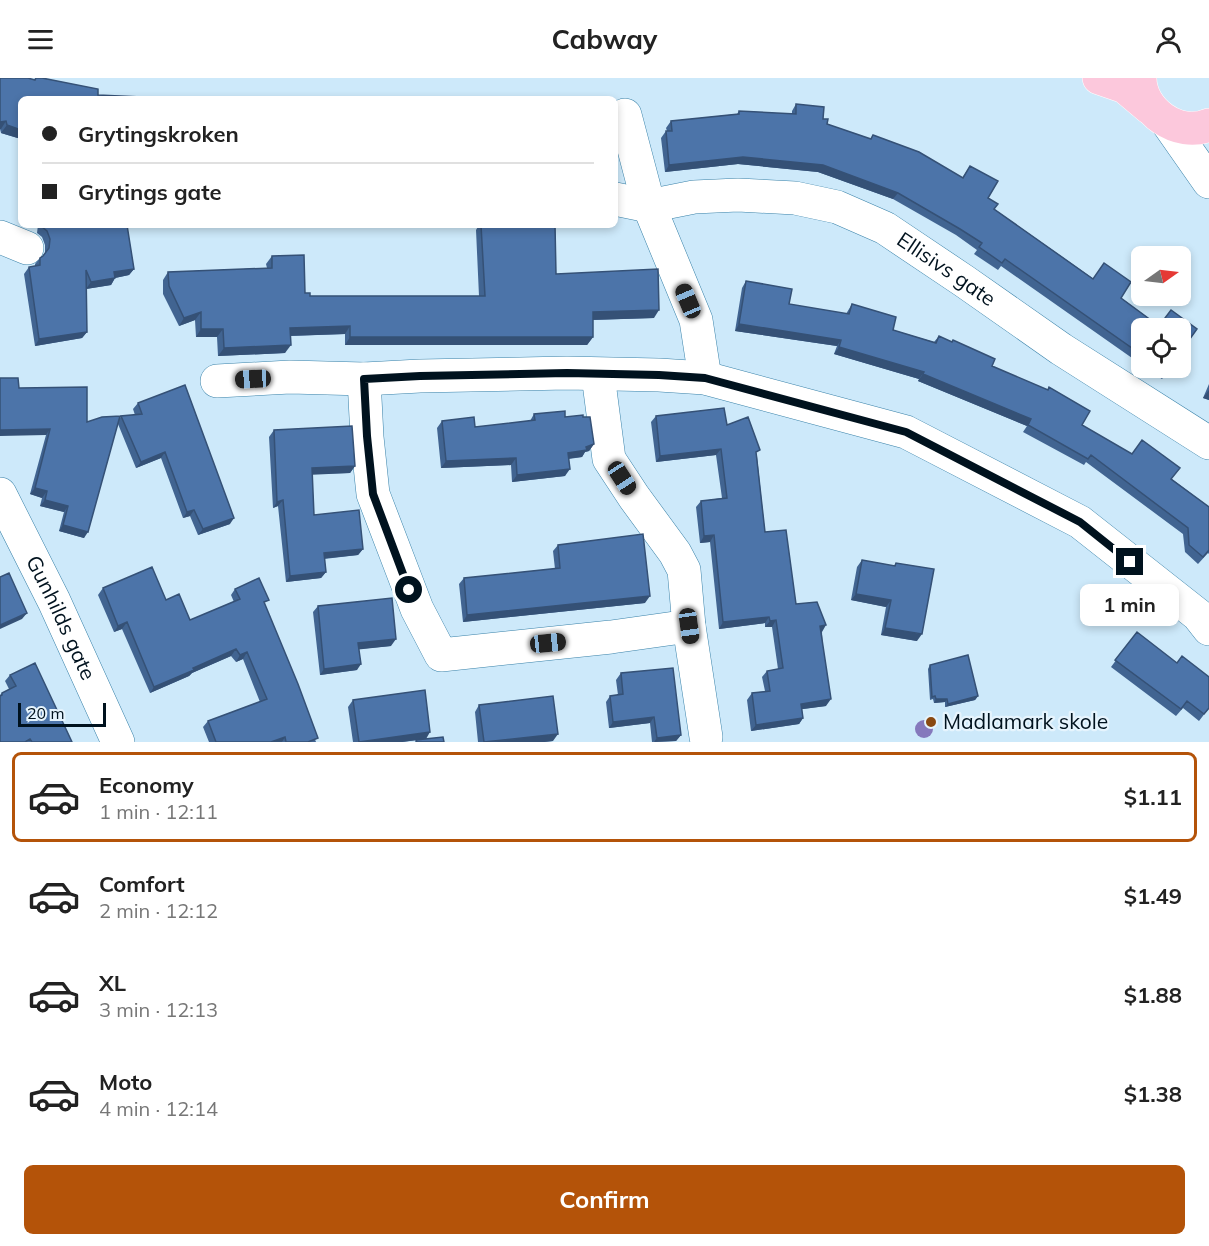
<!DOCTYPE html>
<meta charset="utf-8">
<style>
:root{--surface:#fff;--page:#f6f6f6;--text:#222;--muted:#767676;--line:#e0e0e0;--accent:#b45309}
body{margin:0;font-family:Mulish,sans-serif;background:var(--page);color:var(--text);height:100vh;display:flex;flex-direction:column;font-size:22px;white-space:nowrap}
*{box-sizing:border-box;margin:0}
p{font-size:20px;color:var(--muted)}
.icon{flex:none;width:33px;height:33px;fill:none;stroke:currentColor;stroke-width:2;stroke-linecap:round;stroke-linejoin:round}
.map{position:relative;height:664px;overflow:hidden}
.drawer{display:flex;flex-direction:column;background:var(--surface);flex:1}
.drawer>*{flex:none}
.top-card{position:absolute;left:18px;top:18px;width:600px;height:132px;border-radius:9px;box-shadow:0 3px 9px #0003;display:grid;align-content:center;height:132px;padding:0 24px;background:var(--surface)}
.needle{width:39px;rotate:76deg}
.tools{position:absolute;left:1131px;top:168px;display:grid;gap:12px}
.tools a{display:grid;place-items:center;width:60px;height:60px;border-radius:9px;background:var(--surface);box-shadow:0 3px 9px #0003;font-size:30px}
.scale{position:absolute;left:18px;bottom:15px;width:88px;box-sizing:border-box;padding-left:6px;border:3px solid #00121e;border-top:0;font-size:16px;line-height:21px;white-space:nowrap;color:#00121e;-webkit-text-stroke:4px #e6f4fd;paint-order:stroke}
.end{position:absolute;width:27px;height:27px;margin:-14px;border:8px solid #00121e;background:#fff;box-shadow:0 0 0 3px #fff}
.from{border-radius:50%}
.bubble{position:absolute;height:42px;border-radius:9px;background:var(--surface);box-shadow:0 3px 9px #0003;font-size:20px;font-weight:700;line-height:42px;text-align:center}
.car{position:absolute;width:18px;height:36px;margin:-18px -9px;border-radius:8px;box-shadow:0 0 4px 2px #0007;background:linear-gradient(#222 24%,#8ab4d8 0 40%,#222 0 76%,#8ab4d8 0 86%,#222 0)}
.top-card b{display:flex;align-items:center;gap:21px;height:57px;font-size:22px}
.top-card b+b{border-top:2px solid var(--line)}
.top-card i{width:15px;height:15px;background:var(--text)}
ul{padding:10px 0 0;list-style:none}
li{display:flex;align-items:center;gap:18px;height:90px;margin:0 12px 9px;padding:0 12px;border:3px solid transparent;border-radius:9px}
li div{flex:1}
li b{display:block;font-size:22px}
li em{font-style:normal;font-weight:700}
li.current{border-color:var(--accent)}
li>.icon{width:54px;height:54px;stroke-width:1.5}
.button{display:flex;gap:12px;margin-top:auto;padding:12px 24px}
.button a{flex:1;height:69px;border-radius:9px;background:var(--accent);color:#fff;font-size:24px;font-weight:700;line-height:69px;text-align:center}
header{display:flex;justify-content:space-between;align-items:center;height:78px;padding:0 24px;background:var(--surface);font-size:27px;font-weight:700}
.map>svg:first-child{display:block}
.lines{fill:none;stroke-linecap:round;stroke-linejoin:round}
.minor-casing{stroke:#3982a9;stroke-width:34}
.major-casing{stroke:#fff;stroke-width:34}
.minor{stroke:#fff;stroke-width:33}
.major{stroke:#fcc8dc;stroke-width:33}
.tree{fill:#8579bc}
.wall{fill:#416491}
.shaded-wall{fill:#355176}
.building{fill:#4c74a9;stroke:#355176;stroke-width:1.5}
.route{stroke:#00121e;stroke-width:8}
.poi-dot{fill:#894911;stroke:#e6f4fd;stroke-width:2}
.labels{text-anchor:middle;stroke-width:4.5;stroke-linejoin:round;paint-order:stroke}
.street-label{font-size:21px;fill:#00121e;stroke:#e6f4fd}
.poi-label{font-size:21px;fill:#00121e;stroke:#e6f4fd;text-anchor:start}
</style>
<header><svg class="icon" aria-label="menu" viewBox="0 0 24 24"><path d="M4 6h16M4 12h16M4 18h16"/></svg>Cabway<svg class="icon" aria-label="person" viewBox="0 0 24 24"><circle cx="12" cy="8" r="4"/><path d="M4 21q1-7 8-7t8 7"/></svg></header>
<div class="map">
<svg width="1209" height="664" viewBox="0 0 1209 664">
<rect width="100%" height="100%" fill="#cde9fa"/>
<g class="lines">
<defs>
<g id="minor">
<path d="M625 37 649 128 696 242 705 300"/>
<path d="M1167 44 1209 104"/>
<path id="s1" d="M615 121 649 128 694 119 738 117 795 120 837 129 885 150 964 203 1061 271 1209 365"/>
<path d="M0 159 27 170"/>
<path d="M598 297 609 381 634 419 675 475 684 492 689 548 706 659"/>
<path d="M364 301 367 359 373 416 417 531 441 577 611 559 689 548"/>
<path d="M217 303 290 299 364 301 420 298 567 295 659 297 705 300 906 354 1080 444 1198 537 1209 551"/>
<path id="s2" d="M0 416 54 523 118 664"/>
</g>
<path id="major" d="M1099 0 1125 9 1150 30
M1140 0C1140 33 1178 60 1209 47"/>
</defs>
<!-- minor casing -->
<use href="#minor" class="minor-casing"/>
<!-- major casing -->
<use href="#major" class="major-casing"/>
<!-- minor -->
<use href="#minor" class="minor"/>
<!-- major -->
<use href="#major" class="major"/>
</g>
<!-- trees -->
<circle class="tree" cx="924" cy="651" r="9"/>
<!-- wall -->
<path class="wall" d="M0 0 34 2 35 0H42L21 21V61L1 55 0 51Z
M796 26 823 41 827 46 870 61 873 57 962 100 970 88 994 131 1121 220 1159 248 1197 251 1142 250V287L1001 188 998 192 974 176 977 172 956 157 893 121 818 94 738 86 665 94 661 60 666 53H667L666 50 671 43 737 36 739 33 792 36V33Z
M38 147H127L134 191 129 197 115 200 111 207 86 211 87 254 82 260 35 268 24 196 29 189 35 188V186L40 180 45 176V167L42 159 37 155Z
M479 147H555L556 196 654 240 593 242V259L587 267H345V256L290 258 285 275 218 278 217 259H196L195 242 179 248 163 216V202L168 194 267 190 266 186 272 178 305 215 310 218H479L476 152Z
M746 203 789 226 846 236 852 226 893 252 934 264 939 258 992 288 1082 347 1172 401 1209 429V476L1208 475 1198 486 1185 474 1183 456 1086 384 1084 387 1023 354 1027 348 918 303 919 301 834 276 837 268 735 253 742 210Z
M1145 290H1171L1162 301Z
M1209 306V322L1203 320Z
M19 310 87 344 120 340 121 338 135 337 133 331 138 325 230 446 198 457 190 438 183 440 161 380 136 390 118 346 84 460 59 453 64 434 40 428 42 420 30 416 46 357Z
M534 336 565 339 594 366 589 373 585 374 582 379 569 381 565 398 512 404 511 387 441 390 437 350 442 343 475 349 530 343Z
M656 338 727 347 757 378 765 454 796 526 822 554 826 628 802 631 803 640 799 646 751 653 747 622 752 615 765 613 762 599 767 593 778 591 772 549H765V545L719 551 710 464 700 465 696 429 701 423 722 420 716 377 656 384 651 344Z
M274 352 355 388 350 395 312 396 314 437 363 471 358 477 324 481 326 494 321 500 286 504 278 428 273 430 269 359Z
M558 467 645 525 463 544 459 506 464 500 555 491 553 473Z
M862 482 894 488 896 485 917 563 881 557 886 529 851 522 857 489Z
M103 510 166 522 190 542 234 524 231 517 235 511 265 527 316 664H209L203 649 208 643 260 624 243 581 236 584 231 578 192 595 189 598 150 615 122 551 114 554 98 517Z
M318 528 391 568 359 571 357 592 320 597 313 534Z
M1137 554 1209 630 1199 643 1183 630 1176 638 1111 589Z
M930 587 978 618 975 622 945 629V624L934 625 933 621 930 622 928 591Z
M621 595 681 657 676 663 652 664 650 645 609 650 606 624 610 618 618 617 616 602Z
M10 597 72 664H0V617L2 615 9 611 5 603Z
M353 622 426 661 444 664H415L416 662 402 664H353L348 629Z
M479 627 553 663 544 664H478L475 634Z"/>
<!-- shaded-wall -->
<path class="shaded-wall" d="M6 43 1 51H0V44Z
M7 47 21 52V61L1 55Z
M743 79 823 87 898 115 893 121 818 94 738 86 665 94 669 87Z
M134 191 129 197 110 201 114 194Z
M115 200 111 207 86 211 91 204Z
M659 232 654 240 588 242 593 234Z
M201 234 195 242 179 248 184 240Z
M739 246 841 262 837 268 735 253Z
M350 248 345 256 285 258 290 250Z
M201 251H223L217 259H196Z
M87 254 82 260 35 268 39 261Z
M350 259H593L587 267H345Z
M291 267 285 275 218 278 224 270Z
M839 269 924 294 919 301 834 276Z
M923 296 1031 341 1027 348 918 303Z
M1209 312V322L1203 320Z
M50 351 46 357 0 358V352Z
M594 366 589 373 585 374 582 379 563 381 568 375Z
M721 371 716 377 656 384 660 378Z
M165 374 161 380 136 390 141 384Z
M516 380 511 387 441 390 446 383Z
M355 388 350 395 307 397 312 390Z
M570 391 565 398 512 404 517 397Z
M35 410 47 413 42 420 30 416Z
M45 422 68 428 64 434 40 428Z
M283 422 278 428 273 430 277 424Z
M194 432 190 438 183 440 187 434Z
M234 440 230 446 198 457 203 451Z
M63 447 88 454 84 460 59 453Z
M714 457 710 464 700 465 704 458Z
M363 471 358 477 319 481 324 475Z
M326 494 321 500 286 504 290 498Z
M856 516 891 522 886 529 851 522Z
M650 518 645 525 463 544 467 537Z
M27 535 22 541 0 551V547Z
M769 539 765 545 719 551 723 544Z
M776 542 772 549H765L770 543Z
M127 544 122 551 114 554 118 548Z
M826 547 822 554H816L820 548Z
M885 550 922 556 917 563 881 557Z
M396 561 391 568 354 572 358 565Z
M236 571 231 578 192 595 189 598 150 615 154 609 193 590Z
M247 574 243 581 236 584 240 577Z
M361 586 357 592 320 597 324 591Z
M978 618 975 622 945 629 948 626Z
M831 621 826 628 796 632 801 626Z
M936 621H947L945 624 934 625Z
M654 639 650 645 609 650 613 644Z
M803 640 799 646 751 653 756 647Z
M430 654 426 661 402 664H358Z
M558 656 553 663 544 664H490Z
M681 657 676 663 654 664 657 660Z
M285 659 282 664H271Z"/>
<!-- building -->
<path class="building" d="M0 0H28L35 2 36 0H42L98 11V17L186 21H21V52L7 47 6 43 0 44Z
M796 26 824 29 823 41H828L827 46 871 61 873 57 919 74 963 100 970 88 998 103 988 120 998 126 994 131 1093 201 1104 185 1131 204 1121 220 1159 248 1171 232 1197 251 1180 275V250H1142V277L1005 181 1002 185 979 169 982 165 960 151 898 115 823 87 743 79 669 87 666 53H672L671 43 739 36V33L796 36Z
M42 147H127L134 191 114 194 115 200 91 204 86 192 87 254 39 261 29 189 40 187V180L43 178 49 170 50 161 47 153 42 149Z
M481 147H555L556 196 658 191 659 232 593 234V259H350V248L290 250 291 267 224 270 223 251H201V234L184 240 169 208 168 194 272 190V178L304 177 305 215H310V218H485Z
M746 203 792 211 789 226 849 236 852 226 896 239 893 252 936 265 939 258 952 264 953 262 995 281 992 288 1048 312 1049 309 1090 333 1082 347 1132 376 1142 362 1180 390 1171 401 1209 429V472L1203 479 1189 467 1188 450 1091 377 1088 381 1028 347 1031 341 923 296 924 294 839 269 841 262 739 246Z
M1160 290H1171L1167 295Z
M0 300H18L19 310 87 309V344L102 339 120 338 88 454 63 447 68 428 45 422 47 413 35 410 50 351 0 352Z
M185 307 234 440 203 451 194 432 187 434 165 374 141 384 121 338 142 336 138 325Z
M724 330 727 347 748 339 760 372 756 374 765 454 786 452 796 526 817 524 826 547 820 548 831 621 801 626 803 640 756 647 752 615 770 613 767 593 783 590 776 542 770 543 769 539 723 544 714 457 704 458 701 423 727 420 721 371 660 378 656 338Z
M565 333V339L583 337V339H590L594 366 586 369 587 372 568 375 570 391 517 397 516 380 446 383 442 343 474 339 475 349 535 342 534 336Z
M352 348 355 388 312 390 314 437 359 432 363 471 324 475 326 494 290 498 283 422 277 424 274 352Z
M643 456 650 518 467 537 464 500 560 490 558 467Z
M862 482 895 488 896 485 934 491 922 556 885 550 891 522 856 516Z
M152 489 166 522 179 516 190 542 240 521 235 511 259 500 269 522 264 524 298 606 318 660 308 664H286L285 659 271 664H216L208 643 267 621 247 574 240 577 236 571 193 590 194 592 154 609 127 544 118 548 103 510Z
M9 495 27 535 0 547V499Z
M392 520 396 561 358 565 361 586 324 591 318 528Z
M1137 554 1177 585 1182 578 1209 599V630L1204 636 1187 623 1181 631 1115 582Z
M968 577 978 618 948 626 947 621H936L935 618 932 619 930 587Z
M35 585 72 664H32L30 661 25 664H0V618L2 617V615L16 608 10 597Z
M673 590 681 657 657 660 654 639 613 644 610 618 623 616 621 595Z
M425 612 430 654 359 664 353 622Z
M553 618 558 656 484 664 479 627Z
M443 659 444 664H417L416 662Z"/>
<g class="lines">
<!-- route -->
<path class="route" d="M409 512 373 416 367 358 364 301 420 298 567 295 659 297 705 300 906 354 1080 444 1130 484"/>
</g>
<!-- markers -->
<circle class="poi-dot" cx="931" cy="644" r="6"/>
<g class="labels">
<!-- street labels -->
<g class="street-label">
<text dy="7" stroke="none"><textPath href="#s1" startOffset="351">Ellisivs gate</textPath></text>
<text dy="7" stroke="none"><textPath href="#s2" startOffset="138">Gunhilds gate</textPath></text>
</g>
<!-- poi labels -->
<g class="poi-label">
<text x="943" y="651">Madlamark skole</text>
</g>
</g>
</svg>
<div class="tools">
<a><svg class="needle" viewBox="-14 -14 28 28"><path d="M0-13l5 13h-10z" fill="#e53935"/><path d="M0 13l5-13h-10z" fill="#767676"/></svg></a>
<a><svg class="icon" aria-label="locate" viewBox="0 0 24 24"><circle cx="12" cy="12" r="6"/><path d="M12 2v4M12 18v4M2 12h4M18 12h4"/></svg></a>
</div>
<div class="scale">20 m</div>
<i class="end from" style="left:409px;top:512px"></i>
<i class="end" style="left:1130px;top:484px"></i>
<div class="bubble" style="left:1080px;top:506px;width:99px">1 min</div>
<i class="car" style="left:688px;top:223px;rotate:337deg"></i>
<i class="car" style="left:253px;top:301px;rotate:267deg"></i>
<i class="car" style="left:622px;top:400px;rotate:147deg"></i>
<i class="car" style="left:689px;top:548px;rotate:172deg"></i>
<i class="car" style="left:548px;top:565px;rotate:84deg"></i>
<div class="top-card">
<b><i class="from"></i>Grytingskroken</b>
<b><i></i>Grytings gate</b>
</div>
</div>
<section class="drawer">
<ul>
<li class="current"><svg class="icon" aria-label="car" viewBox="0 0 24 24"><path d="M5 17H2v-5l4-1 3-4h7l3 4 3 1v5h-3M9 17h6M6 11h13"/><circle cx="7" cy="17" r="2"/><circle cx="17" cy="17" r="2"/></svg><div><b>Economy</b><p>1 min · 12:11</p></div><em>$1.11</em></li>
<li><svg class="icon" aria-label="car" viewBox="0 0 24 24"><path d="M5 17H2v-5l4-1 3-4h7l3 4 3 1v5h-3M9 17h6M6 11h13"/><circle cx="7" cy="17" r="2"/><circle cx="17" cy="17" r="2"/></svg><div><b>Comfort</b><p>2 min · 12:12</p></div><em>$1.49</em></li>
<li><svg class="icon" aria-label="car" viewBox="0 0 24 24"><path d="M5 17H2v-5l4-1 3-4h7l3 4 3 1v5h-3M9 17h6M6 11h13"/><circle cx="7" cy="17" r="2"/><circle cx="17" cy="17" r="2"/></svg><div><b>XL</b><p>3 min · 12:13</p></div><em>$1.88</em></li>
<li><svg class="icon" aria-label="car" viewBox="0 0 24 24"><path d="M5 17H2v-5l4-1 3-4h7l3 4 3 1v5h-3M9 17h6M6 11h13"/><circle cx="7" cy="17" r="2"/><circle cx="17" cy="17" r="2"/></svg><div><b>Moto</b><p>4 min · 12:14</p></div><em>$1.38</em></li>
</ul>
<div class="button"><a>Confirm</a></div>
</section>
